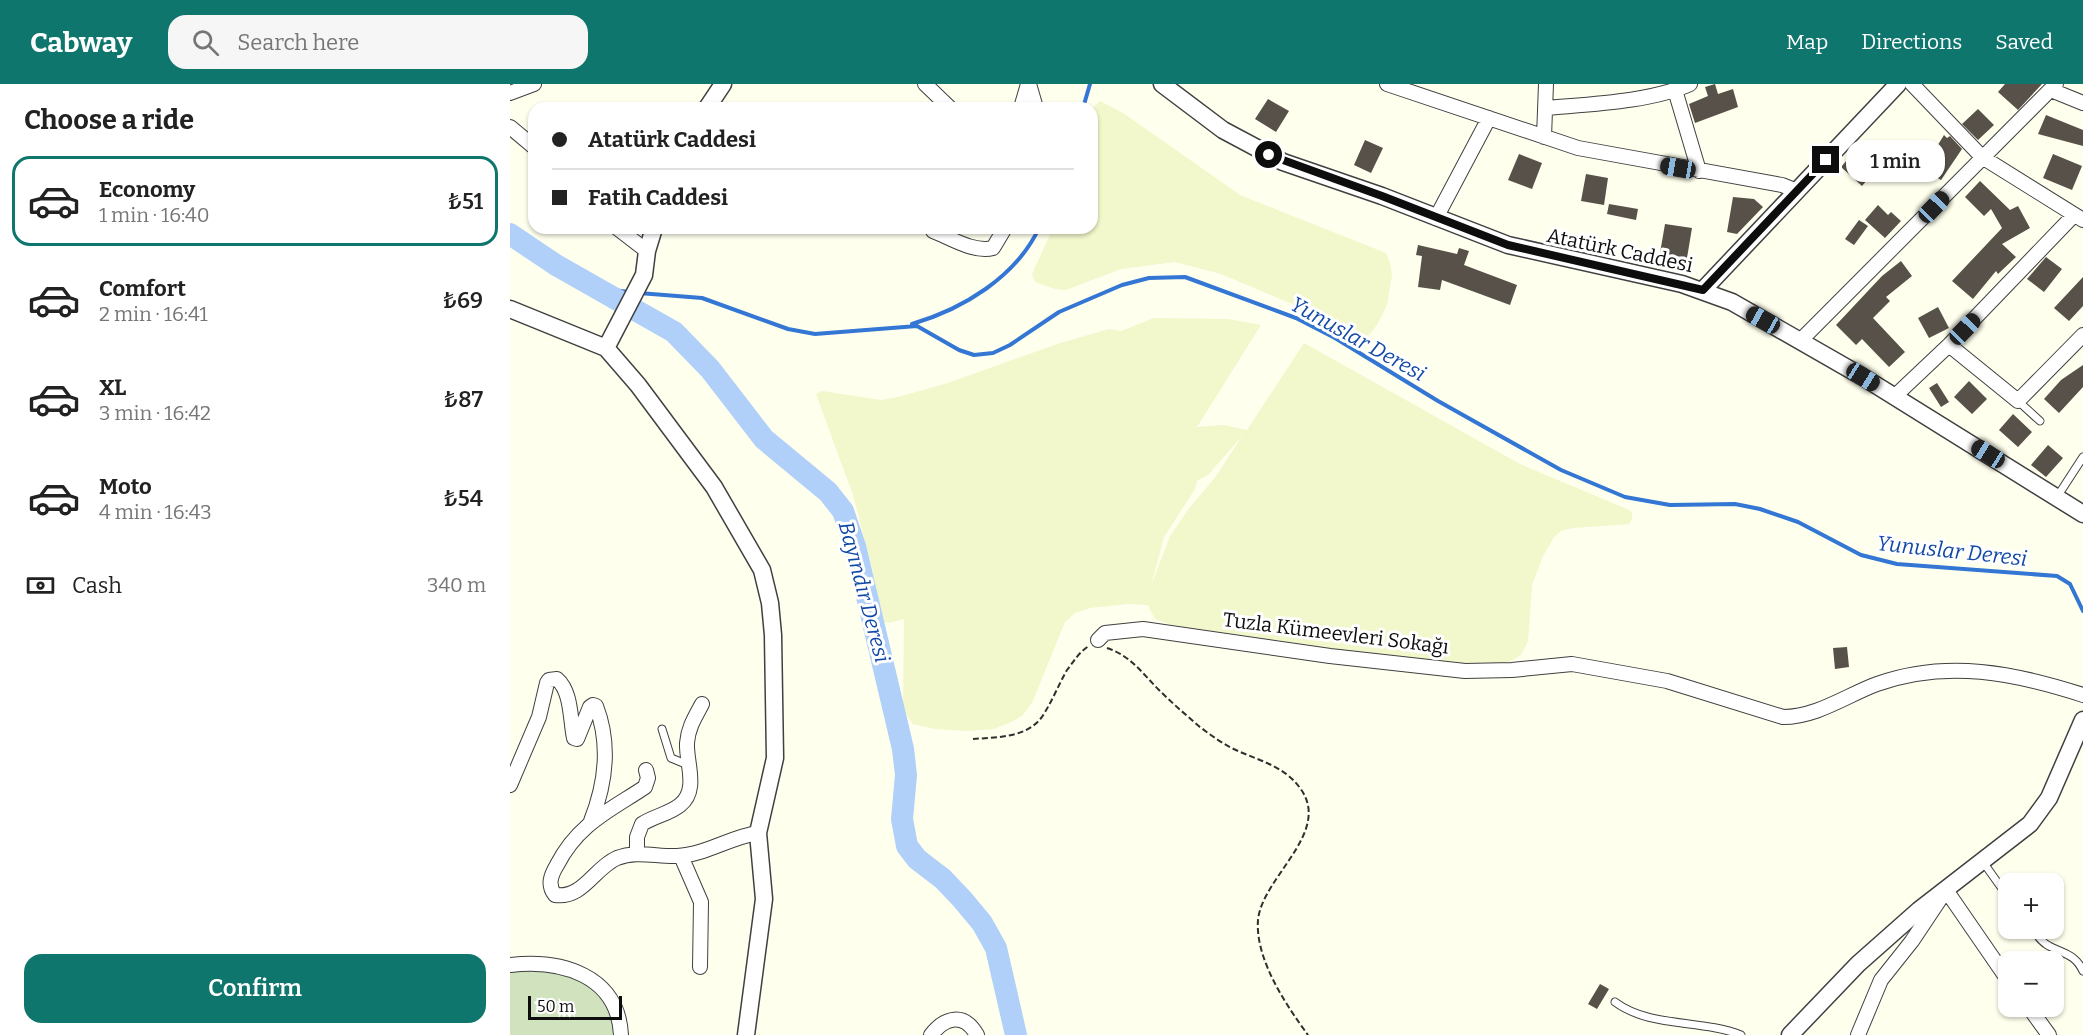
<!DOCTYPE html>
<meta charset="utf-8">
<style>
:root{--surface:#fff;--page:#f6f6f6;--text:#222;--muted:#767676;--line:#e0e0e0;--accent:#0f766e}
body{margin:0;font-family:Bitter,serif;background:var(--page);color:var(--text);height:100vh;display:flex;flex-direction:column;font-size:22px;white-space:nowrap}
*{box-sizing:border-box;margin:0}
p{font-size:20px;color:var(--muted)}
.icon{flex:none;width:33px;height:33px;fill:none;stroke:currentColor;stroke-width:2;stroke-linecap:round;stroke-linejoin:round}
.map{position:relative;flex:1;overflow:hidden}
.details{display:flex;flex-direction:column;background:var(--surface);width:510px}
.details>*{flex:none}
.top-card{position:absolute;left:18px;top:18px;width:570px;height:132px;border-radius:18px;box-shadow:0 2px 4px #0004;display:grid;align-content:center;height:132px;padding:0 24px;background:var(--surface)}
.buttons{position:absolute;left:1488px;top:789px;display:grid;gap:12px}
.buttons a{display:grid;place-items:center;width:66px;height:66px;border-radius:12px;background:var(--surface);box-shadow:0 2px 4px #0004;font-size:30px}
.scale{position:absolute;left:18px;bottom:15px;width:94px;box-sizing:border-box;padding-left:6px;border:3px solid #0d0d0d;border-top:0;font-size:16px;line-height:21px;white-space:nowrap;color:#0d0d0d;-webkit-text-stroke:4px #fff;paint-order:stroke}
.end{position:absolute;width:27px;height:27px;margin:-14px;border:8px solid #0d0d0d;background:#fff;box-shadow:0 0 0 3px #fff}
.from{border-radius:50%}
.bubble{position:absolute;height:42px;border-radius:18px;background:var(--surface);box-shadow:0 2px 4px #0004;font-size:20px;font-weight:600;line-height:42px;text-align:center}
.car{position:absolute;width:18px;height:36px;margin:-18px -9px;border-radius:8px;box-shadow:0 0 4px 2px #0007;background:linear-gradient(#222 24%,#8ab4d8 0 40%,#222 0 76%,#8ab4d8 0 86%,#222 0)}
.top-card b{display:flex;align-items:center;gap:21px;height:57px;font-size:22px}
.top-card b+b{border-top:2px solid var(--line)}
.top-card i{width:15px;height:15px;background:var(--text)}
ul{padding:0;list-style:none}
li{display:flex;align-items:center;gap:18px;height:90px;margin:0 12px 9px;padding:0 12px;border:3px solid transparent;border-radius:18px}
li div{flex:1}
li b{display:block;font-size:22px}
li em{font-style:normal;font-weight:600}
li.active{border-color:var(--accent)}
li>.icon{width:54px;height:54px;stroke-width:1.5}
h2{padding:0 24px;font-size:27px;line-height:72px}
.pay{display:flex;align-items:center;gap:15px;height:66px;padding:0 24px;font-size:22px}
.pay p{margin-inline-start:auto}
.cta{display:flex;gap:12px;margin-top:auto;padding:12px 24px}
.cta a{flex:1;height:69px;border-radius:18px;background:var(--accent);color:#fff;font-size:24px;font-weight:600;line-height:69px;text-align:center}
header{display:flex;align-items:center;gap:36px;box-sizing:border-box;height:84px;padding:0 30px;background:var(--accent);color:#fff}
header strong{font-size:28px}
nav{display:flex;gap:33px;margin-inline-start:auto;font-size:21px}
.search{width:420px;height:54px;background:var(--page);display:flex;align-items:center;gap:15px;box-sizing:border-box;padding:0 21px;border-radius:18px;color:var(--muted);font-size:22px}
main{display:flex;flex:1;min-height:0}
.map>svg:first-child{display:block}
.farmland{fill:#f2f7cc;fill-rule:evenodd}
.cemetery{fill:#d0e2be}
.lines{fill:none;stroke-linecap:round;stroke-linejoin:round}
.stream{stroke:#3376d4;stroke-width:4}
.river{stroke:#b0d0f9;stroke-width:22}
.building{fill:#575149}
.service-casing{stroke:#404040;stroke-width:9}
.minor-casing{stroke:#404040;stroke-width:16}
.tertiary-casing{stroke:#404040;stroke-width:19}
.path{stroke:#2f2f2f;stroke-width:2;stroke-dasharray:6 3;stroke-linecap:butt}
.service{stroke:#fff;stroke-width:7}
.minor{stroke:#fff;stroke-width:14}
.tertiary{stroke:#fff;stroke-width:16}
.route{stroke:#0d0d0d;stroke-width:8}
.labels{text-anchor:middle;stroke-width:6;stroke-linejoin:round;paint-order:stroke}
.street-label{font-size:20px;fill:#0d0d0d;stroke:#fff}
.water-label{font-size:21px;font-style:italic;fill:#1048a6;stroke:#fff}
</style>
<header>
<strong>Cabway</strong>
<div class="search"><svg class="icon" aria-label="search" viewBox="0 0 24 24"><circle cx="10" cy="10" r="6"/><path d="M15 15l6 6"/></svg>Search here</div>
<nav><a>Map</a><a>Directions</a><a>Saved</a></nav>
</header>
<main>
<section class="details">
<h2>Choose a ride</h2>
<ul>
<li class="active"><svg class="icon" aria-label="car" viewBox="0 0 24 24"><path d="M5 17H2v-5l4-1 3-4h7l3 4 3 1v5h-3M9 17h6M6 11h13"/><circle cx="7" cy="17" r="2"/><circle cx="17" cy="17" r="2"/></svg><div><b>Economy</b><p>1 min · 16:40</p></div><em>₺51</em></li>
<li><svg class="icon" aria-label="car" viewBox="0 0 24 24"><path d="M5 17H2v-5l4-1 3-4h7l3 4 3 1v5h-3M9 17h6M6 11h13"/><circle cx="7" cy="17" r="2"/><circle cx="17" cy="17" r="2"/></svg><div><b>Comfort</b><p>2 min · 16:41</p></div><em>₺69</em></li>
<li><svg class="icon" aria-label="car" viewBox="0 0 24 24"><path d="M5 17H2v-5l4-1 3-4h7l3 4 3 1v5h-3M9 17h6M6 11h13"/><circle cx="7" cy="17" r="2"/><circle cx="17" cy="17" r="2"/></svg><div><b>XL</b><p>3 min · 16:42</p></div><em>₺87</em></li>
<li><svg class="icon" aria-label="car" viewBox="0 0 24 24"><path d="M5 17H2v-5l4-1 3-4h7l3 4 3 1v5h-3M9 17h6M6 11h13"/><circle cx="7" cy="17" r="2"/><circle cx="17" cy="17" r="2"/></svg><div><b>Moto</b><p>4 min · 16:43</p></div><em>₺54</em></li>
</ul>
<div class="pay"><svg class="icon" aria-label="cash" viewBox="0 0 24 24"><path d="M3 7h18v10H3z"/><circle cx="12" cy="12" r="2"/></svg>Cash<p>340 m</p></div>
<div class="cta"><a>Confirm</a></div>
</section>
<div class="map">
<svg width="1573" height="951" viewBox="0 0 1573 951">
<rect width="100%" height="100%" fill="#ffe"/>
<!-- farmland -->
<path class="farmland" d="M590 17 613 29 730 111 876 169 880 179 882 191 877 221 867 241 858 252 711 190 665 178 611 185 556 206 545 205 525 198 522 190 543 144H582V25Z
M644 234 718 235 751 241 687 343 714 341 737 346 794 259 1010 380 1119 426 1122 429V435L1119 440 1063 444 1051 447 1044 453 1033 472 1022 501 1018 557 1011 571 996 580 937 579 846 569 662 541 645 535 638 521 618 520 580 524 565 529 555 538 522 619 512 632 501 638 484 645 457 647 425 645 403 640 393 626 394 535 379 539 373 538 370 532 363 488 343 411 306 310 312 307 371 316 388 313 438 299 550 259 599 245 611 247ZM733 351 704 395 680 423 660 452 641 502 654 453 685 405 687 397 698 391Z"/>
<!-- cemetery -->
<path class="cemetery" d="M14 886 48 889 67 894 97 913 107 951H0V887Z"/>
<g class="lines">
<!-- stream -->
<path class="stream" d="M573 24 580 0
M89 204 118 208
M129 209 192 214 278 245 305 250 407 242 449 266 464 271 483 269 500 261 549 228 612 201 639 194 675 193 786 234 825 254 928 317 1051 386 1115 413 1160 421 1225 420 1250 425 1288 438 1351 471 1387 480 1547 492 1560 500 1573 527
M402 240C453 225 506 193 529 144"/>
<!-- river -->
<path class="river" d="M0 150 46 181 164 248 200 285 254 355 318 408 333 427 345 462 393 665 396 691 392 735 397 762 407 775 433 795 452 815 472 839 486 864 506 951"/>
</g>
<!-- building -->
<path class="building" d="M1205 0 1208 10 1223 5 1228 23 1185 39 1179 20 1198 12 1195 3Z
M1495 0H1532L1508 26 1488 8Z
M758 15 779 27 766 48 745 35Z
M1468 25 1484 41 1468 56 1452 40Z
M1536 31 1573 46V62L1528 50Z
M1434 51 1437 54 1440 52 1452 65 1431 96 1413 85Z
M855 56 873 64 861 89 844 81Z
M1344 68 1365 87 1352 102 1331 83Z
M1009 70 1032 79 1022 105 998 96Z
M1543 70 1572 82 1562 106 1533 94Z
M1076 90 1098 94 1094 121 1071 117Z
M1470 97 1500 126 1508 122 1520 144 1492 160 1506 173 1488 190 1486 187 1463 215 1442 197 1492 144 1481 125 1474 132 1455 113Z
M1223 113 1244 115 1253 123 1227 150 1217 148Z
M1099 120 1128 125 1126 136 1097 130Z
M1368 121 1378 131 1381 128 1391 137 1375 154 1355 136Z
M1349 136 1358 142 1344 161 1335 155Z
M1155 140 1182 144 1177 174 1150 169Z
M908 161 947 170 949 164 959 167 954 181 1007 201 1000 221 932 196 930 206 908 203 912 172 906 171Z
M1536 173 1552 185 1534 208 1517 195Z
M1391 177 1402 192 1376 213 1380 217 1363 234 1395 268 1379 283 1352 255 1346 261 1326 241 1372 192Z
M1573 193V222L1559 237 1544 224Z
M1428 223 1439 244 1419 254 1408 234Z
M1573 281V303L1549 329 1534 315 1551 296Z
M1459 297 1477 315 1462 330 1444 313Z
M1427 299 1439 318 1431 323 1419 304Z
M1503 330 1522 348 1508 363 1489 346Z
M1538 361 1553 374 1536 393 1521 381Z
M1337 563 1339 583 1325 585 1323 564Z
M1090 900 1099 905 1087 925 1078 920Z"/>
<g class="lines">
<defs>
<path id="service" d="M1508 317 1530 337
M1547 413 1573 373
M152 645 161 674 178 681
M1473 778 1498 813
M1522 844C1527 851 1531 858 1539 862 1554 870 1565 870 1573 887
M1105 918C1140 944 1190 935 1231 951"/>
<path id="minor" d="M415 0 440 24
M519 0 526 24
M877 0 1068 64 1272 101 1287 107
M1402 0 1472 73 1573 136
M1165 6 1189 87
M1541 6 1573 19
M0 9 24 0
M511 24 518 0
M1036 24C1080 20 1140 18 1180 0
M0 43 24 63
M1034 53 1036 0
M926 134 979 34
M107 144 137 167
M423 147C441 154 464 169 483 164L495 144
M1291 256 1546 0
M1439 261 1508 317 1573 251
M1385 312 1439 261 1564 131
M588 556 595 549 633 545 820 572 955 587 1002 586 1062 580 1157 597 1273 633C1307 633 1337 611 1367 600 1437 575 1505 589 1573 611
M136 686 138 694 135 703C99 727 68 740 47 781 41 791 37 801 45 811 73 815 84 784 107 774 127 766 147 773 167 772 195 771 220 753 248 749
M0 701 29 633 37 599 39 596 47 595C62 608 60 636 64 654L67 655 80 623 83 621 86 622C101 661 96 699 81 737
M127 770V753L132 740C144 732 159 730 170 721 189 706 176 679 177 659 178 644 185 633 192 620
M171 772 191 818 190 883
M0 881C51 875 108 891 111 951
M1518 922 1539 951
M421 951C435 933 454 928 467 951
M1348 951 1371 896 1402 857 1436 806 1498 896"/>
<path id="tertiary" d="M652 0 713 46 773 78 872 112 998 161 1172 200 1222 218 1353 293 1573 430
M197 24 213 0
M1193 206 1388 0
M0 225 96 264 128 301 204 403 252 486 260 519 263 551 265 674 248 749 254 815 236 951
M96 264 134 191 137 167 144 144
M1280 951 1348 880 1409 826 1520 740 1539 714 1573 636"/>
</defs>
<!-- service casing -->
<use href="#service" class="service-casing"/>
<!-- minor casing -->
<use href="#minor" class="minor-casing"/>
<!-- tertiary casing -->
<use href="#tertiary" class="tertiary-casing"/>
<!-- path -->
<path class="path" d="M597 564C621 572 632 589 649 606 662 619 676 631 690 643 702 652 714 661 728 667 751 677 775 683 790 704 823 748 752 793 748 836 745 875 776 921 798 951
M463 655C489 653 521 654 535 628 543 615 549 600 557 586 564 577 569 568 579 562"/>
<!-- service -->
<use href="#service" class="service"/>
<!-- minor -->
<use href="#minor" class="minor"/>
<!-- tertiary -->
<use href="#tertiary" class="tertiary"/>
</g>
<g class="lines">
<!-- route -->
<path class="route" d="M759 71 872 112 998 161 1193 206 1316 76"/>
</g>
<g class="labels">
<!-- street labels -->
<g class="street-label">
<text transform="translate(1110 166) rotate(12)" y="7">Atatürk Caddesi</text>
<text transform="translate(826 549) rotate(7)" y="7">Tuzla Kümeevleri Sokağı</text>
</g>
<!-- water labels -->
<g class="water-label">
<text transform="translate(848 255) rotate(29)" y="7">Yunuslar Deresi</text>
<text transform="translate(1442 467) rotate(6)" y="7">Yunuslar Deresi</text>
<text transform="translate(354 508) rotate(75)" y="7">Bayındır Deresi</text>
</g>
</g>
</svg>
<div class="buttons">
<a>+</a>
<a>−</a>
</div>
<div class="scale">50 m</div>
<i class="end from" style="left:759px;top:71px"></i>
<i class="end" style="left:1316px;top:76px"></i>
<div class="bubble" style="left:1336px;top:56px;width:99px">1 min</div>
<i class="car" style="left:1168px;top:84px;rotate:280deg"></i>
<i class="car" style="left:1424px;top:123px;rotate:44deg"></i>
<i class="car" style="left:1253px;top:236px;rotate:299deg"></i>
<i class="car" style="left:1455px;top:245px;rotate:44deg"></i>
<i class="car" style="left:1353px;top:293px;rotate:122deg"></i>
<i class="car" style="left:1478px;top:370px;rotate:302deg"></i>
<div class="top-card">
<b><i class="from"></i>Atatürk Caddesi</b>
<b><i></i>Fatih Caddesi</b>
</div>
</div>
</main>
